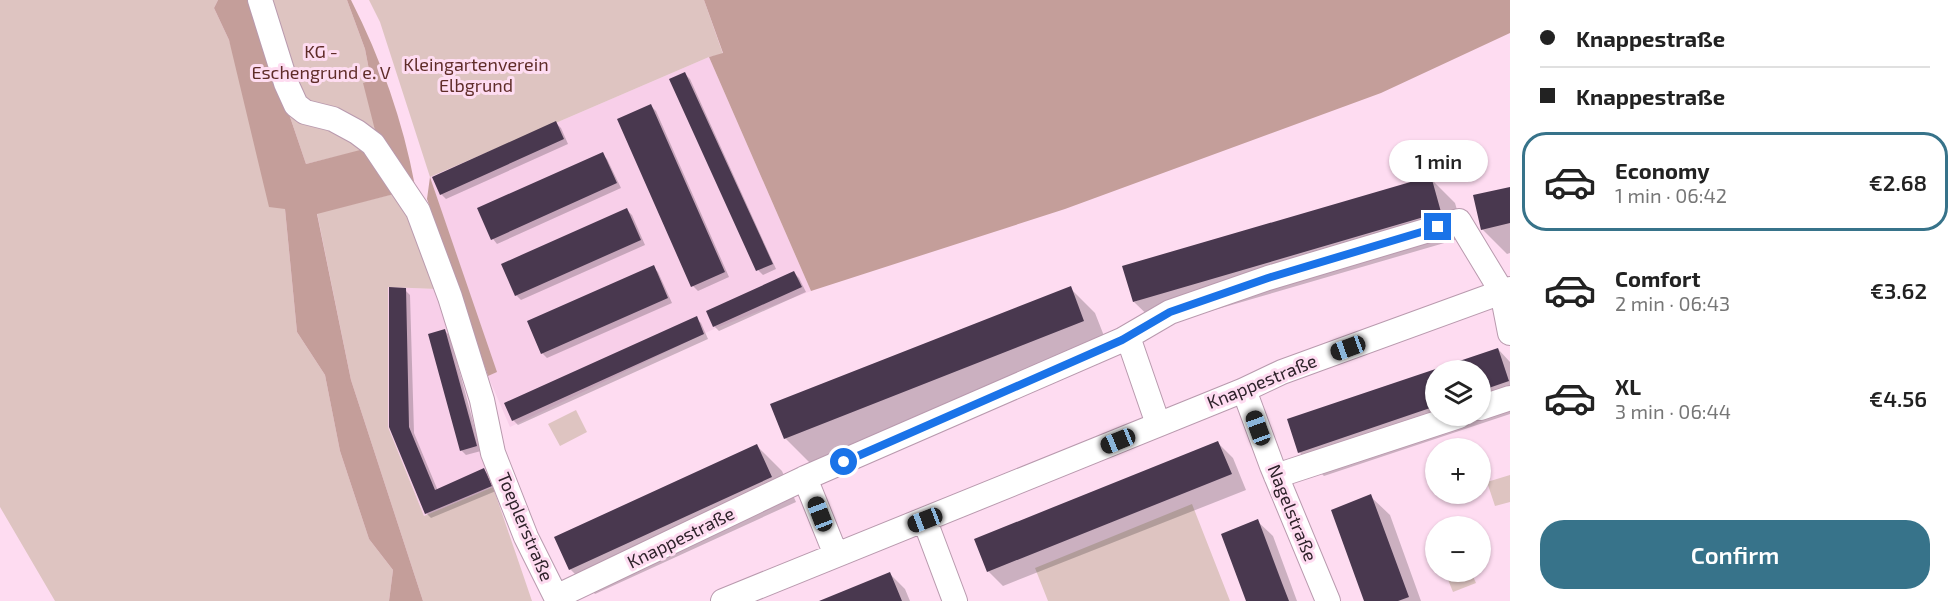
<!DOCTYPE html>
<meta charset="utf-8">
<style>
:root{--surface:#fff;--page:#f6f6f6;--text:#222;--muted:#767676;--line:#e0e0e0;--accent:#37738a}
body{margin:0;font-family:"Exo 2",sans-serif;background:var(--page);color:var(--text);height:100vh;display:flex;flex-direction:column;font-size:22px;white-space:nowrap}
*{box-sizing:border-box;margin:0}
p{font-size:20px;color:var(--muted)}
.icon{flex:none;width:33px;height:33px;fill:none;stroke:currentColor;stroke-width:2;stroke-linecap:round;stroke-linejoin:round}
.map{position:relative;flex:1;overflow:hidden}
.details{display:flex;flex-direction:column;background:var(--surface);width:450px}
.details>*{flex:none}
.guide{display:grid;align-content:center;height:132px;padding:0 30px;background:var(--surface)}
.fabs{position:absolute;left:1425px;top:360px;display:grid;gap:12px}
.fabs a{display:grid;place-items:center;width:66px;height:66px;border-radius:50%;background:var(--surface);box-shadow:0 2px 4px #0004;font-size:30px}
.end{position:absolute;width:27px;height:27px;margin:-14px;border:8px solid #1a73e8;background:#fff;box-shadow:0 0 0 3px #fff}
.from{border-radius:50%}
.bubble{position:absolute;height:42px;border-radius:21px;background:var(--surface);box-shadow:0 2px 4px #0004;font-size:20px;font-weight:600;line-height:42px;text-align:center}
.car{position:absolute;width:18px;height:36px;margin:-18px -9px;border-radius:8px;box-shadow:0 0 4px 2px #0007;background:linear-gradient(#222 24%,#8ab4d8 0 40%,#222 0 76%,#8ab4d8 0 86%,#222 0)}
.guide b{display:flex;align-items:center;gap:21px;height:57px;font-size:22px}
.guide b+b{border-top:2px solid var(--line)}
.guide i{width:15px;height:15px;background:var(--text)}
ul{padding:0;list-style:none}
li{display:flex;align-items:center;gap:18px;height:99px;margin:0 12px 9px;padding:0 18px;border:3px solid transparent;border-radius:24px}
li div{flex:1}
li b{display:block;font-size:22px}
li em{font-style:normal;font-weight:600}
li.current{border-color:var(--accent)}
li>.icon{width:54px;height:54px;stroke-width:1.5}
.button{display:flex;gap:12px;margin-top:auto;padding:12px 30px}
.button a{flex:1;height:69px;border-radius:24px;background:var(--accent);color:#fff;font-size:24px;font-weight:600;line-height:69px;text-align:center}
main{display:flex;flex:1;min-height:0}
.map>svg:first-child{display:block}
.built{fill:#f8cfe9}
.green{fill:#dec4c1}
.forest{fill:#c49e9a}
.shadow{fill:#0003;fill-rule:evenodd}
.building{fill:#49384f}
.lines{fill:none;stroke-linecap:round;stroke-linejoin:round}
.minor-casing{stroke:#b99aae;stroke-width:26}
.minor{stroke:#fff;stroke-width:24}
.route{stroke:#1a73e8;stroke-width:8}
.labels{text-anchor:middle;stroke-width:6;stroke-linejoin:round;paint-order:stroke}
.park-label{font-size:18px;fill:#5f2c28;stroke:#fedcf1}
.street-label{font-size:18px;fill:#2e222a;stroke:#fedcf1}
</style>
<main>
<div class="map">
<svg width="1510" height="601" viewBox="0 0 1510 601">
<rect width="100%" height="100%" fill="#fedcf1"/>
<!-- built -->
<path class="built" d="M709 57 811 291 716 328 510 427 488 376 496 372 430 177Z
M388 287 436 289 478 447 493 487 424 516 388 427Z"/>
<!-- green -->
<path class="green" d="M0 0H218L214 8 229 40 285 209 297 332 325 375 340 451 369 539 393 570 389 601H55L0 507Z
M255 0H347L365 49 371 80 364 83 411 188 436 289 388 287V427L424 516 493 487 532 601H423L351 380 317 213 397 193 364 150 306 164 288 111Z
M369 0H704L723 54 709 57 430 177 380 22Z
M576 410 587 432 560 446 548 424Z
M1510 475V502L1495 506 1487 482Z
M1192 504 1230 601H1048L1035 568Z
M1445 572H1471L1476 583 1453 592Z"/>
<!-- forest -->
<path class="forest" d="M218 0H255L288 111 306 164 364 149 398 193 317 214 351 380 423 601H389L393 570 369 539 340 451 325 375 297 332 285 209 269 207 229 40 214 8Z
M347 0H351C381 59 403 121 415 186L378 142 363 83 371 80 365 49Z
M704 0H1510V33L1381 93 1065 209 811 291 709 57 723 53Z
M430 177 497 372 488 376 427 199Z"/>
<!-- shadow -->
<path class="shadow" d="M685 74 690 79 776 269 763 275 758 270Z
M651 106 656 111 729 277 698 291 693 286Z
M556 123 561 128 568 144 446 199 441 194Z
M602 154 607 159 621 188 497 244 493 239Z
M1430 178 1455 203 1465 237 1159 326 1134 302Z
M1510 188V253L1507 254 1482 229 1475 196Z
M627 210 632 215 645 245 521 300 516 295Z
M653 267 658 272 672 303 547 358 542 353Z
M794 273 799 278 806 292 719 331 714 326Z
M1070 288 1095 313 1108 346 810 463 785 438Z
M405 290 410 295 414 433 438 491 484 470 489 475 496 491 431 518 426 513 390 427Z
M696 318 701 323 708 339 518 425 513 420Z
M445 331 450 336 481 451 466 455 461 450Z
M1498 349 1510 362V414L1324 476 1299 452 1289 420ZM1436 370H1480V416H1436Z
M1218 443 1233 458 1246 490 1003 586 988 571Z
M757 446 782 471 796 502 595 594 570 569Z
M1370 496 1390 515 1421 601H1366Z
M1257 521 1273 536 1297 601H1248Z
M890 574 905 589 910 601H823Z"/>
<!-- building -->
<path class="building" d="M685 72 773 264 756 271 669 79Z
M651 104 725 272 691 287 617 119Z
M556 121 564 139 440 195 432 177Z
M603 152 617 183 491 240 477 208Z
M1431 176 1441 212 1133 302 1122 266Z
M1510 187V223L1481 230 1473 195Z
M627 208 641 240 515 296 501 264Z
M654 265 668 298 541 354 527 321Z
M794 271 802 287 713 327 706 311Z
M1071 286 1084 321 784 439 770 404Z
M389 287 406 288 409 427 435 490 484 468 492 486 425 514 389 427Z
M697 316 704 334 512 421 504 403Z
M445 329 477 446 460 451 428 334Z
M1498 348 1509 381 1480 391V370H1436V406L1298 453 1287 419Z
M1218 441 1232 474 987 572 974 539Z
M757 444 772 477 569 570 554 537Z
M1371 494 1409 597 1398 601H1364L1331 510Z
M1258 519 1282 583 1289 601H1246L1221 534Z
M890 572 902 601H819Z"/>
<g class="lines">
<defs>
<path id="minor" d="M260 0 286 83 296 105 305 112 333 119 357 132 373 144 418 211 450 297 482 400 493 453 526 537 558 601
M1128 337 1158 424
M1244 390 1272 466 1328 601
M1480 408 1510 398
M1276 476 1459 416
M805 478 836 555
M925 521 955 601
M556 597 805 478 1122 340 1170 312 1268 278 1459 221 1502 292 1510 333
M723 601 1244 390 1282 372 1510 289"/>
</defs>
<!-- minor casing -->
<use href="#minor" class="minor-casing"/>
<!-- minor -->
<use href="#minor" class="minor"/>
</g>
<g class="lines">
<!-- route -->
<path class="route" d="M844 462 1122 340 1170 312 1268 278 1438 227"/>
</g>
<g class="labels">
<!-- park labels -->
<g class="park-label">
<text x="321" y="58">KG -<tspan x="321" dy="21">Eschengrund e. V</tspan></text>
<text x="476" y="71">Kleingartenverein<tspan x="476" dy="21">Elbgrund</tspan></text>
</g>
<!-- street labels -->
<g class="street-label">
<text transform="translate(1262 382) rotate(-22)" y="6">Knappestraße</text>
<text transform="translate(1292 513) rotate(68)" y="6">Nagelstraße</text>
<text transform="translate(525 527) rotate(67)" y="6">Toeplerstraße</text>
<text transform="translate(681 538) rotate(-26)" y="6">Knappestraße</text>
</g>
</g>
</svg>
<div class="fabs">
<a><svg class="icon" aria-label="layers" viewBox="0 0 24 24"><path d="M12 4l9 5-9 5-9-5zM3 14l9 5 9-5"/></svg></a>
<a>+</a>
<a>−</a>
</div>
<i class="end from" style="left:844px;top:462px"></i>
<i class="end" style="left:1438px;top:227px"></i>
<div class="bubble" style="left:1389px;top:140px;width:99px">1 min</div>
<i class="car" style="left:1348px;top:348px;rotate:250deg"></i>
<i class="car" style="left:1258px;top:428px;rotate:340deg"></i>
<i class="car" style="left:1118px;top:441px;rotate:248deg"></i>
<i class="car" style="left:820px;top:514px;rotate:339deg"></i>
<i class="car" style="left:925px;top:520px;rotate:249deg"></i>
</div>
<section class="details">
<div class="guide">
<b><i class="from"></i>Knappestraße</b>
<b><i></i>Knappestraße</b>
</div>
<ul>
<li class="current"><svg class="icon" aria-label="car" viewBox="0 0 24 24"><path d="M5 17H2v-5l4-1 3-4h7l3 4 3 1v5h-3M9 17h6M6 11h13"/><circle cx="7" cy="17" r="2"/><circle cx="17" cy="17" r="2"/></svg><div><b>Economy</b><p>1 min · 06:42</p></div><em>€2.68</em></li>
<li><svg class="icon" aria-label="car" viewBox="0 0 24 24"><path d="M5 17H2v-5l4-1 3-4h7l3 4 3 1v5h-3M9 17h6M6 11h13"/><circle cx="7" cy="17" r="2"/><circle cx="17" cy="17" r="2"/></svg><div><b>Comfort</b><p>2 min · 06:43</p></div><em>€3.62</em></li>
<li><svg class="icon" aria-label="car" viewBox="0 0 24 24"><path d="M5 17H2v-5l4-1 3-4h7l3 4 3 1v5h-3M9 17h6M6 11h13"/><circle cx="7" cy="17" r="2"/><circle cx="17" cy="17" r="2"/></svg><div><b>XL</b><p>3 min · 06:44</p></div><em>€4.56</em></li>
</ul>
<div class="button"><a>Confirm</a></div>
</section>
</main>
